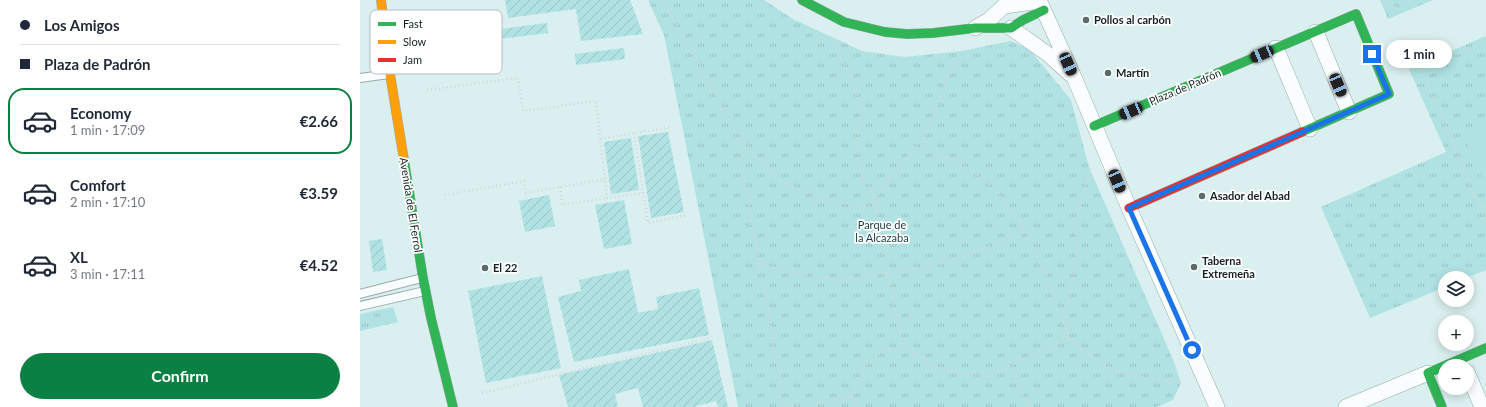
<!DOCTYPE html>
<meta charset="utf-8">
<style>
:root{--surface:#fff;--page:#f2f2f3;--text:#1f2937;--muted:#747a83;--line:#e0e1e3;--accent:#0b8043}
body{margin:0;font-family:Lato,sans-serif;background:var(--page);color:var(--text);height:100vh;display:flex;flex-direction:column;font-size:15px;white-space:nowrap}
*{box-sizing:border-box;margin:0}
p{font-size:13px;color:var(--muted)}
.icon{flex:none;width:22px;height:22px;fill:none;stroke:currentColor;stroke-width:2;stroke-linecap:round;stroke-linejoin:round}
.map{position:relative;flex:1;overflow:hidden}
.sheet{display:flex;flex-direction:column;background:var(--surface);width:360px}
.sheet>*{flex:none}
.top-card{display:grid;align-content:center;height:88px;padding:0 20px;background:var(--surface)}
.fabs{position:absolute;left:1078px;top:271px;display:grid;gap:8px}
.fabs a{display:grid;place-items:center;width:36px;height:36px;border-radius:50%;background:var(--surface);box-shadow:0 2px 10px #0003;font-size:20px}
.end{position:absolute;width:18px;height:18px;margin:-9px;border:5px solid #1a73e8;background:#fff;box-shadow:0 0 0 2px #fff}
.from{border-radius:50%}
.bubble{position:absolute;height:28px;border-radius:14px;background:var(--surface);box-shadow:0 2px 10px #0003;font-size:13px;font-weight:700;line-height:28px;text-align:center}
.car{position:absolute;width:12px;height:24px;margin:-12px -6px;border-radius:5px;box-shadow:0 0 3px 1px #0007;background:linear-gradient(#222 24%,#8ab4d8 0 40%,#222 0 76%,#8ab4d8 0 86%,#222 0)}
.top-card b{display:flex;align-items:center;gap:14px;height:38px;font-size:15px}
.top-card b+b{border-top:1px solid var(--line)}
.top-card i{width:10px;height:10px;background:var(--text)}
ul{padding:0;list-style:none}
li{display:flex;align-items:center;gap:12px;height:66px;margin:0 8px 6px;padding:0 12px;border:2px solid transparent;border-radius:16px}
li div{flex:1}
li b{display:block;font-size:15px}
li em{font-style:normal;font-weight:700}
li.active{border-color:var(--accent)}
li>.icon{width:36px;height:36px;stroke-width:1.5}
.button{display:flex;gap:8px;margin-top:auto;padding:8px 20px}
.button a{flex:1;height:46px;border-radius:24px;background:var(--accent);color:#fff;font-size:16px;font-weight:700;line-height:46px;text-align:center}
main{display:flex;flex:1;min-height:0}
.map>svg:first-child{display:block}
.grass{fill:url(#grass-tufts)}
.garden{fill:url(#garden-furrows)}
.pitch{fill:#b0e2e3}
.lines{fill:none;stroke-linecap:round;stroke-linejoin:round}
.lane-casing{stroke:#99a9a9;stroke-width:10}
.street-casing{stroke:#99a9a9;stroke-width:16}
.fast-casing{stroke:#99a9a9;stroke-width:10}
.slow-casing{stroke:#99a9a9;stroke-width:10}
.jam-casing{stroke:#99a9a9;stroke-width:10}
.path{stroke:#d2d8d8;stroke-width:2.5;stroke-dasharray:1 3;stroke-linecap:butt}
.lane{stroke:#f9fdfd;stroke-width:8}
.street{stroke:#f9fdfd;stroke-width:15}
.fast{stroke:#30b455;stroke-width:9}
.slow{stroke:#ff9f0a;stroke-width:9}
.jam{stroke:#e5322d;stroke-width:9}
.route{stroke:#1a73e8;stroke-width:5}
.poi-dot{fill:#596a6a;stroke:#fff;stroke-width:1.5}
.labels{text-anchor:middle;stroke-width:3.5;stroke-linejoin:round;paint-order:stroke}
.poi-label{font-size:11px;font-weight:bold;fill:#132222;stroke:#fff;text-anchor:start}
.street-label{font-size:11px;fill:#132222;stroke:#fff}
.park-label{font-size:11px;fill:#183e3e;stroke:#fff}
.key{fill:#fff;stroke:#b8bdbd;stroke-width:1}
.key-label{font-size:11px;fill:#132222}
</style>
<main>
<section class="sheet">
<div class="top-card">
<b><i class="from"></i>Los Amigos</b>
<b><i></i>Plaza de Padrón</b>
</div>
<ul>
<li class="active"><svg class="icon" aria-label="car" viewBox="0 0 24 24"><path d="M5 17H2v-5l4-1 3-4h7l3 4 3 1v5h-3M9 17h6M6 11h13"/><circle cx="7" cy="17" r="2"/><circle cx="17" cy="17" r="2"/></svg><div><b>Economy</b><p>1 min · 17:09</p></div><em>€2.66</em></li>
<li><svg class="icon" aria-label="car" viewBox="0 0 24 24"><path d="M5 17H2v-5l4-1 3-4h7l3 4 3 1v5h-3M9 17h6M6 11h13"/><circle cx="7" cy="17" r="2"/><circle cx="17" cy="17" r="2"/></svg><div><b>Comfort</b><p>2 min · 17:10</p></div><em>€3.59</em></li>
<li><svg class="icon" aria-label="car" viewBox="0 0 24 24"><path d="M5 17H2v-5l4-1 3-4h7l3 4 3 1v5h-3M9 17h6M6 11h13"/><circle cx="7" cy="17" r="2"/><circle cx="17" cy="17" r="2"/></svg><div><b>XL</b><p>3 min · 17:11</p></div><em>€4.52</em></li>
</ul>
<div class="button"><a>Confirm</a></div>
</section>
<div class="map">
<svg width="1126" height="407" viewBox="0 0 1126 407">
<defs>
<pattern id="grass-tufts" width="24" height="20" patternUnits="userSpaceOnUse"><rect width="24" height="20" fill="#b0e2e3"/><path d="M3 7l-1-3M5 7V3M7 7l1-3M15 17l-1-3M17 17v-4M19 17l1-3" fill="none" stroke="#96c2c2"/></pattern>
<pattern id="garden-furrows" width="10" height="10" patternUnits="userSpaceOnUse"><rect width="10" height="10" fill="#b0e2e3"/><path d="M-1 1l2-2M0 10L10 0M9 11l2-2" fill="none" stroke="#96c2c2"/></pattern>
</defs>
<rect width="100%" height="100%" fill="#daefef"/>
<!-- grass -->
<path class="grass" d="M288 0H404L433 19 502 51 545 57 602 51 651 41 670 50 711 100 729 167 814 362 821 383 813 400 796 407H378L304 35Z
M1020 0H1073L1028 19Z
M1126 36V270L1106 278H1085V287L1010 318 961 207 1086 152 1049 69Z
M33 307 38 322 0 331V314Z"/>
<!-- garden -->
<path class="garden" d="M145 0H270L283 34 221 41 216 9 148 18Z
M187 23 188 33 140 39 139 29Z
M264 48 265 59 216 65 215 54Z
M308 132 324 212 291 218 278 136Z
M271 138 279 190 251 194 244 142Z
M189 195 195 226 165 232 159 201Z
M264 200 272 244 244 249 235 205Z
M22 239 27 270 13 272 9 241Z
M269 269 278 313 298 309 296 297 339 288 349 335 214 362 198 297 221 291 219 280Z
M182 276 201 368 126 383 108 291Z
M352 340 368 407H358L356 401 333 407H283L278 388 255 394 258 406 254 407H208L199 375Z"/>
<!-- pitch -->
<path class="pitch" d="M1126 129V187L1105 138Z"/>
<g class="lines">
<defs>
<path id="lane" d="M0 78 29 74
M0 294 62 278
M0 306 65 291"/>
<path id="street" d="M679 0 714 77 769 208 857 407
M615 28 629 20 644 6 680 1
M651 28 689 55 710 74
M956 32 989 112
M916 48 950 129
M1107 372 1122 407
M986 407 1068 373"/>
<path id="fast" d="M442 0 484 22 525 32 547 34 573 33 615 28H651L663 20 684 10
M734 126 996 14 1029 94 942 132
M44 160 63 278 71 318 93 407
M1082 407 1068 373 1126 348"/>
<path id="slow" d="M21 0 30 74 44 160"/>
<path id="jam" d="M769 208 942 132"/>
</defs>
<!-- lane casing -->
<use href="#lane" class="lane-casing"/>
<!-- street casing -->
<use href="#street" class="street-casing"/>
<!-- fast casing -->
<use href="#fast" class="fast-casing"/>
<!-- slow casing -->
<use href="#slow" class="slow-casing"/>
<!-- jam casing -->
<use href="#jam" class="jam-casing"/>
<!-- path -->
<path class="path" d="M303 0 378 137 399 265 425 407
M1026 0 1029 9 1051 0
M474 39 478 56 489 73 496 90 500 109 497 141 498 161 501 174 510 187 516 207 542 347 523 352 505 366 492 395 499 407
M67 90 158 78 163 111 236 101 247 198 283 193
M274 133 288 223 328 215
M564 137 566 146 574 153 598 162 627 181 656 216 670 241 686 276 708 338 728 354 754 370 790 379 821 383
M379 138 418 178 433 187 468 201 516 207 520 191 529 178 564 137 571 123 588 74 602 51
M241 139 311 127
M200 187 202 205 247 198
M85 195 164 181 166 193 245 179
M1126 206 1120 208 1126 222
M1120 208 1062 69 1126 42
M399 265 480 281 596 261 665 230
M708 334 706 310 716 261 717 218 731 167
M542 347 581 369 625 377 708 338
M649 366 669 407
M122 393 354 337
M425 405 461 404 492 395"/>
<!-- lane -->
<use href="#lane" class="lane"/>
<!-- street -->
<use href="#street" class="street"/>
<!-- fast -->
<use href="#fast" class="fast"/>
<!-- slow -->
<use href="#slow" class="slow"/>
<!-- jam -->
<use href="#jam" class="jam"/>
</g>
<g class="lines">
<!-- route -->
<path class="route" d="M832 350 769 208 1029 94 1012 54"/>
</g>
<!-- markers -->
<g class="poi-dot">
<circle cx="726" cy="20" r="4"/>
<circle cx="748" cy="73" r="4"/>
<circle cx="842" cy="196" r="4"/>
<circle cx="834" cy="267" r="4"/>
<circle cx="125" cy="268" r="4"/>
</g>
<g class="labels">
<!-- poi labels -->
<g class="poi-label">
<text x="734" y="24">Pollos al carbón</text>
<text x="756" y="77">Martín</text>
<text x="850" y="200">Asador del Abad</text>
<text x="842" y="265">Taberna<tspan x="842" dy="13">Extremeña</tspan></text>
<text x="133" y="272">El 22</text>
</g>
<!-- street labels -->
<g class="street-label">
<text transform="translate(825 87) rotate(-23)" y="4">Plaza de Padrón</text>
<text transform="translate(51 205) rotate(81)" y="4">Avenida de El Ferrol</text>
</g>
<!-- park labels -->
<g class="park-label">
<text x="522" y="229">Parque de<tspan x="522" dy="13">la Alcazaba</tspan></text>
</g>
</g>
<!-- legend -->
<rect x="10" y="10" width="132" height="64" rx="6" class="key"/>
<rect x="18" y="22" width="18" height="4" fill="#30b455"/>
<rect x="18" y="40" width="18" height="4" fill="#ff9f0a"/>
<rect x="18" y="58" width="18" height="4" fill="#e5322d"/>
<g class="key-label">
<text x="43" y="28">Fast</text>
<text x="43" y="46">Slow</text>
<text x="43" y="64">Jam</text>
</g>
</svg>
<div class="fabs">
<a><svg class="icon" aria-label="layers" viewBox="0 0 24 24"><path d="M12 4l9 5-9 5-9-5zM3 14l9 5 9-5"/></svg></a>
<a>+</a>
<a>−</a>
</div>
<i class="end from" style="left:832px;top:350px"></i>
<i class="end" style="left:1012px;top:54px"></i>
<div class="bubble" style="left:1026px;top:40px;width:66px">1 min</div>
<i class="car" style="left:902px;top:54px;rotate:247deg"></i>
<i class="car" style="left:708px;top:64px;rotate:156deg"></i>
<i class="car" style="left:978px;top:85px;rotate:157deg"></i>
<i class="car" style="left:771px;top:111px;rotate:247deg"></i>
<i class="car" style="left:757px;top:181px;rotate:157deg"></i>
</div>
</main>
